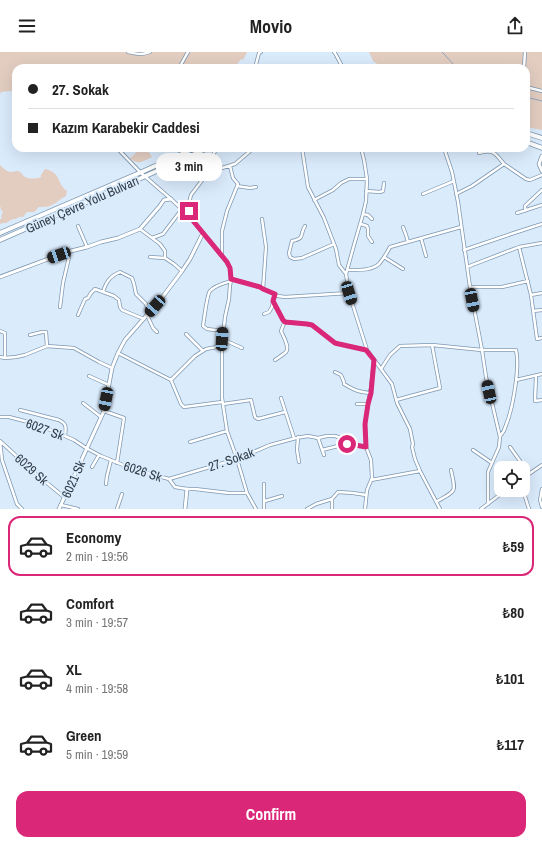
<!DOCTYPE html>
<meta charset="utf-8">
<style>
:root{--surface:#fff;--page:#f2f2f2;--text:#222;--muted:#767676;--line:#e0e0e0;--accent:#db2777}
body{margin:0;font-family:"Archivo Narrow",sans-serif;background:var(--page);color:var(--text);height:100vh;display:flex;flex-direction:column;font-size:15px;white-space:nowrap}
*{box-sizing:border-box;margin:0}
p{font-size:13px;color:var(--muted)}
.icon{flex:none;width:22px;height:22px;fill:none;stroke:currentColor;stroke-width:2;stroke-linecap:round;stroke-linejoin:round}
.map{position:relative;height:457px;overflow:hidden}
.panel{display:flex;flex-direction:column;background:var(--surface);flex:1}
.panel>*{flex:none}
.banner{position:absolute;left:12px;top:12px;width:518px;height:88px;border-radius:12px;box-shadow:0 4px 16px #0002;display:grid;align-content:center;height:88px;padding:0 16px;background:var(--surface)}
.buttons{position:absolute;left:494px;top:409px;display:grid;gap:8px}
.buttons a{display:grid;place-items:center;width:36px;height:36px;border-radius:8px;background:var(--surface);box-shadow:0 4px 16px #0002;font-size:20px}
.end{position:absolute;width:18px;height:18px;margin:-9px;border:5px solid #db2777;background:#fff;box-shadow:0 0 0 2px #fff}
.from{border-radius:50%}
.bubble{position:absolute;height:28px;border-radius:12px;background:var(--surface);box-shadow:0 4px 16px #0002;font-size:13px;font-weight:800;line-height:28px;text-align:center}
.car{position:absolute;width:12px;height:24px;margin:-12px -6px;border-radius:5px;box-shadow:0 0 3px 1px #0007;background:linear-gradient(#222 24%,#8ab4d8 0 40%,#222 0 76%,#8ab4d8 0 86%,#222 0)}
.banner b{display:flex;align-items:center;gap:14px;height:38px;font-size:15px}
.banner b+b{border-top:1px solid var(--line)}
.banner i{width:10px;height:10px;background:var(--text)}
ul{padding:7px 0 0;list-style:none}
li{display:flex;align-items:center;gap:12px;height:60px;margin:0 8px 6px;padding:0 8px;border:2px solid transparent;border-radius:12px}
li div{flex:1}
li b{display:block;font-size:15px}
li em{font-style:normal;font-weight:800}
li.selected{border-color:var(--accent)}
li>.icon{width:36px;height:36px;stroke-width:1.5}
.primary-button{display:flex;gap:8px;margin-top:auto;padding:8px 16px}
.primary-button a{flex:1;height:46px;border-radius:12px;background:var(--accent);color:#fff;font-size:16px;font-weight:800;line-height:46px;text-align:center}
header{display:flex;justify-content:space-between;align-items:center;height:52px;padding:0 16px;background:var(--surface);font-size:18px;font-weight:800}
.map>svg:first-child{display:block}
.green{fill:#e3cdc1}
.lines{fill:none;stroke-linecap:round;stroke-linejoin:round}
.stream{stroke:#8ea6be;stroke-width:1}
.minor-casing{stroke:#7d97b1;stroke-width:4}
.tertiary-casing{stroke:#7d97b1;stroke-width:4.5}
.trunk-casing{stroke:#7d97b1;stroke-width:5.5}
.minor{stroke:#fff;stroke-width:2.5}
.tertiary{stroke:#fff;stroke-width:3}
.trunk{stroke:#fff;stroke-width:4}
.route{stroke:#db2777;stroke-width:5}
.labels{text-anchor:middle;stroke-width:4;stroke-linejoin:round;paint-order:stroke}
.street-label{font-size:13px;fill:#313c47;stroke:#daebfc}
</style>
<header><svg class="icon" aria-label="menu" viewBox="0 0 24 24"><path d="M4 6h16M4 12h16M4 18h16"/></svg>Movio<svg class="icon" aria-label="share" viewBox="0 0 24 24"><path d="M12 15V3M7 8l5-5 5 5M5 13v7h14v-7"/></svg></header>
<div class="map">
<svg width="542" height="457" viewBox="0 0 542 457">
<rect width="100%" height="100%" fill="#daebfc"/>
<!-- green -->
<path class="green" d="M0 0H247L243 8 241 7 236 14 238 16H16V40L9 39 1 40 0 43Z
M369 0H542V78L526 75V16H383L373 9Z
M133 96H149L147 97 152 105C143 109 138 114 130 106L137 100Z
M0 113C3 116 7 120 11 120 14 120 17 118 20 120 22 121 23 124 25 125 29 127 36 127 41 125V123L45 117C62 121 56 131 67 139L66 144C55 150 53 156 39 155L34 160H27L23 165H19L16 167H13L6 171H3L0 172V167L2 166 1 164 3 160 1 158 0 153Z"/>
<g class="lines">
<!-- stream -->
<path class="stream" d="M442 0 457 16
M526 45 542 49"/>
<defs>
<path id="minor" d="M128 0C136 2 142 3 150 0
M334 0 335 1 343 16
M179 16 188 0
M255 16 259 1 261 0
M524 16 525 0
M526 35 542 39
M117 96 141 121 171 147 190 165
M253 96 249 100 235 112 212 119 206 123 191 143 189 151V155L190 163 194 170 225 208 230 216 231 229 230 233 229 247 225 265 222 294V346L227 379 237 407 247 441 256 457
M302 96 308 135 324 166 329 179 336 197 339 213 346 222
M361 96 364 108 367 127 366 149 363 162 354 193 346 222 349 241 367 298 392 332 397 351 410 377 413 392 412 395 415 407 420 419 440 457
M444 96 452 120 458 150 470 235 482 298 486 325 500 385 499 395 488 420V452
M479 101C494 97 495 101 504 112
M212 119 214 101 217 96
M237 134 250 136 256 135
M366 139 380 140 383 139 384 131
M423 142 454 129
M456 142 472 134 504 112 526 127 530 128 542 123
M314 148 333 138 341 131 349 127H367
M525 159V154L527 152 542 138
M517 161 542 153
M363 162 368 163 372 167
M262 167 266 195 263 237
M361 172 367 174 368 177V184L372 190
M78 174 87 195
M305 174C299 183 306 186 292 189L289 201 290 205 294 207 302 206 334 192
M403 175 406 183 408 190
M140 177 160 192 165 199V206
M152 186 163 182 182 157
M421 186 426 204
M519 195 531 243 537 287 542 286
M464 198 511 182 542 172
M222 203V179L227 159 238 132 233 126 230 114
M150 205 165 206 174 212 182 219
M384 205 403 217
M467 215 519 195 542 191
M347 218C357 218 371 219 379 212 383 207 387 201 390 195L461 175
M231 227 260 235 278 244 285 245 349 241
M470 235H502L528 229
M103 240C106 230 110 224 120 220L132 226 134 232 136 242 146 252 149 261
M275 242 273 249 283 268 285 270 307 272 312 273 335 291 339 292 367 298
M531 243 542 241
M60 255 63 231 69 205 67 200
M533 259 542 258
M264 262 269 260 272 255 273 250
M78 263 85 247 88 246 91 241 95 237 114 244 119 248 120 255 122 258 144 267
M147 263 153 276 157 280
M0 279 5 281V306
M223 279 207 277 203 274C204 268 207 242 210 239 215 233 225 231 231 229
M186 282 203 299
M30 283 42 280H46L47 294
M222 287 242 296
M118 301 171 328 181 352 184 355 222 350
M0 305 5 306 16 305 25 303 47 294 74 296 99 310 112 316
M275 308C278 306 284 302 286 300 290 295 283 284 281 279L285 269
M381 317 390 303 400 294 432 293 482 298H516C520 315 513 356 506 373 505 377 503 381 500 384
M335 320 341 323 344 330V332C354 338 358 340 371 341
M89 324 109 333
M536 324 535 349 542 348
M171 328 195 304 206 297 222 294
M516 328 542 322
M281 346 294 386
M396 348 440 336 432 293
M83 351 101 365
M223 352 251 348 255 365 258 367 285 360
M357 352H368
M20 358 59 368C67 372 66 375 65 384
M104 359 124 366 117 411
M0 365H9L36 372 65 384 74 388 86 396 101 404 133 417 169 427 175 435 187 437H195L229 441H247
M298 385 297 398 299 410
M318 386 324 403
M0 389 36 422 64 445
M0 389 2 408 17 452 22 457
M190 390 227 379
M510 395 520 409 521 416
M322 398 350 391
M473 398 492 411
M92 415 99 403
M523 418 527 424
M523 426 542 413
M169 427 237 407 270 393 296 386 308 384 318 386 327 384H335L344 387 355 393 366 395
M371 428 420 419
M106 432 107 424 111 408
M264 432V457
M542 437 540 448 542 455
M523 438 529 457
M265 449 282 444
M436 450C457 438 456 441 451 418
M61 453 78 457
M117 457 122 442
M307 457 316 452 332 447 338 440 353 441 366 443
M332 457V447
M365 457 367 438 372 426 371 408 366 395 365 372 368 352 371 335 374 308
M481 457 506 438"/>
<path id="tertiary" d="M542 104 539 112 542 119
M0 225 67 200 87 195 101 190 118 186 140 177 159 155 164 148 171 147
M59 457 104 359 112 316 118 301 125 288 161 247 182 219 190 207 203 181
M185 457 187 437"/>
<path id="trunk" d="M526 81 542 86
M526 90 542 96
M0 181 144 119 195 96
M0 188 130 131 208 96"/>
</defs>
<!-- minor casing -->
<use href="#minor" class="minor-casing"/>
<!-- tertiary casing -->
<use href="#tertiary" class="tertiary-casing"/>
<!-- trunk casing -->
<use href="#trunk" class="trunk-casing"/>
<!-- minor -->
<use href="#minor" class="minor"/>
<!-- tertiary -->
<use href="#tertiary" class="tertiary"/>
<!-- trunk -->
<use href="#trunk" class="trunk"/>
</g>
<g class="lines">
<!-- route -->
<path class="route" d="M189 159 190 163 194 170 227 210 230 216 231 227 260 235 263 237 275 242 273 249 283 268 285 270 307 272 312 273 335 291 339 292 366 298 374 308 371 341 368 352 365 372 366 395 355 393 350 391 347 392"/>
</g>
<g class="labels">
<!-- street labels -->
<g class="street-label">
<text transform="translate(82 152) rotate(-24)" y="5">Güney Çevre Yolu Bulvarı</text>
<text transform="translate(45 377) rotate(20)" y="5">6027 Sk</text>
<text transform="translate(231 407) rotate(-19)" y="5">27. Sokak</text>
<text transform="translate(32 417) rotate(42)" y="5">6029 Sk</text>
<text transform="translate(143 419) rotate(18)" y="5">6026 Sk</text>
<text transform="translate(73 427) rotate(-66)" y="5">6021 Sk</text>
</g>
</g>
</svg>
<div class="buttons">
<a><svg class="icon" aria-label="locate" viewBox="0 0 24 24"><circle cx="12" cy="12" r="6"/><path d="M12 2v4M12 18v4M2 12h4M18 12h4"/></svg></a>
</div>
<i class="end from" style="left:347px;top:392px"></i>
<i class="end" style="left:189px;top:159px"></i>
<div class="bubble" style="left:156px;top:101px;width:66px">3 min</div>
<i class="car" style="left:59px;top:203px;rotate:251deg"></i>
<i class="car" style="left:349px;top:241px;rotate:163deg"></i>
<i class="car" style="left:472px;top:248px;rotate:169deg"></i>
<i class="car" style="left:155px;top:254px;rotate:221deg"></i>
<i class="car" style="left:222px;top:287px;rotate:4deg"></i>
<i class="car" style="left:489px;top:340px;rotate:348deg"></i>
<i class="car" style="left:106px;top:347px;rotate:191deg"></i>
<div class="banner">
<b><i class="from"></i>27. Sokak</b>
<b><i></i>Kazım Karabekir Caddesi</b>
</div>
</div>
<section class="panel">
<ul>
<li class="selected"><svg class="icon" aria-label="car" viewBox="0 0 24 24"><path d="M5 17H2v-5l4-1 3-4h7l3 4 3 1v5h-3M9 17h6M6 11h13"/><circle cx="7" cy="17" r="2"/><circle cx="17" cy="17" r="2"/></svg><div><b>Economy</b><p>2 min · 19:56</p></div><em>₺59</em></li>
<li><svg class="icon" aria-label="car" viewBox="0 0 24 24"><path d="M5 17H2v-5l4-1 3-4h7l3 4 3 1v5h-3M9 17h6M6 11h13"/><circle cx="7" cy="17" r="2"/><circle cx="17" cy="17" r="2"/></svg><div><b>Comfort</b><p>3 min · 19:57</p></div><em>₺80</em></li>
<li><svg class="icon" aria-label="car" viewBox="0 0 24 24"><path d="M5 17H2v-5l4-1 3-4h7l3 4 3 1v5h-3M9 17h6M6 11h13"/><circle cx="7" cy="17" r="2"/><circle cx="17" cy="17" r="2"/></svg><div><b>XL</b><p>4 min · 19:58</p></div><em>₺101</em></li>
<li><svg class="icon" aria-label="car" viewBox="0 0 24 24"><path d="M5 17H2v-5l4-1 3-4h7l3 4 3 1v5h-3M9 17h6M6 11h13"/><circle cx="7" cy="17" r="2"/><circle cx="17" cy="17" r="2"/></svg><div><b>Green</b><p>5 min · 19:59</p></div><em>₺117</em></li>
</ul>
<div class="primary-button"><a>Confirm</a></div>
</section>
